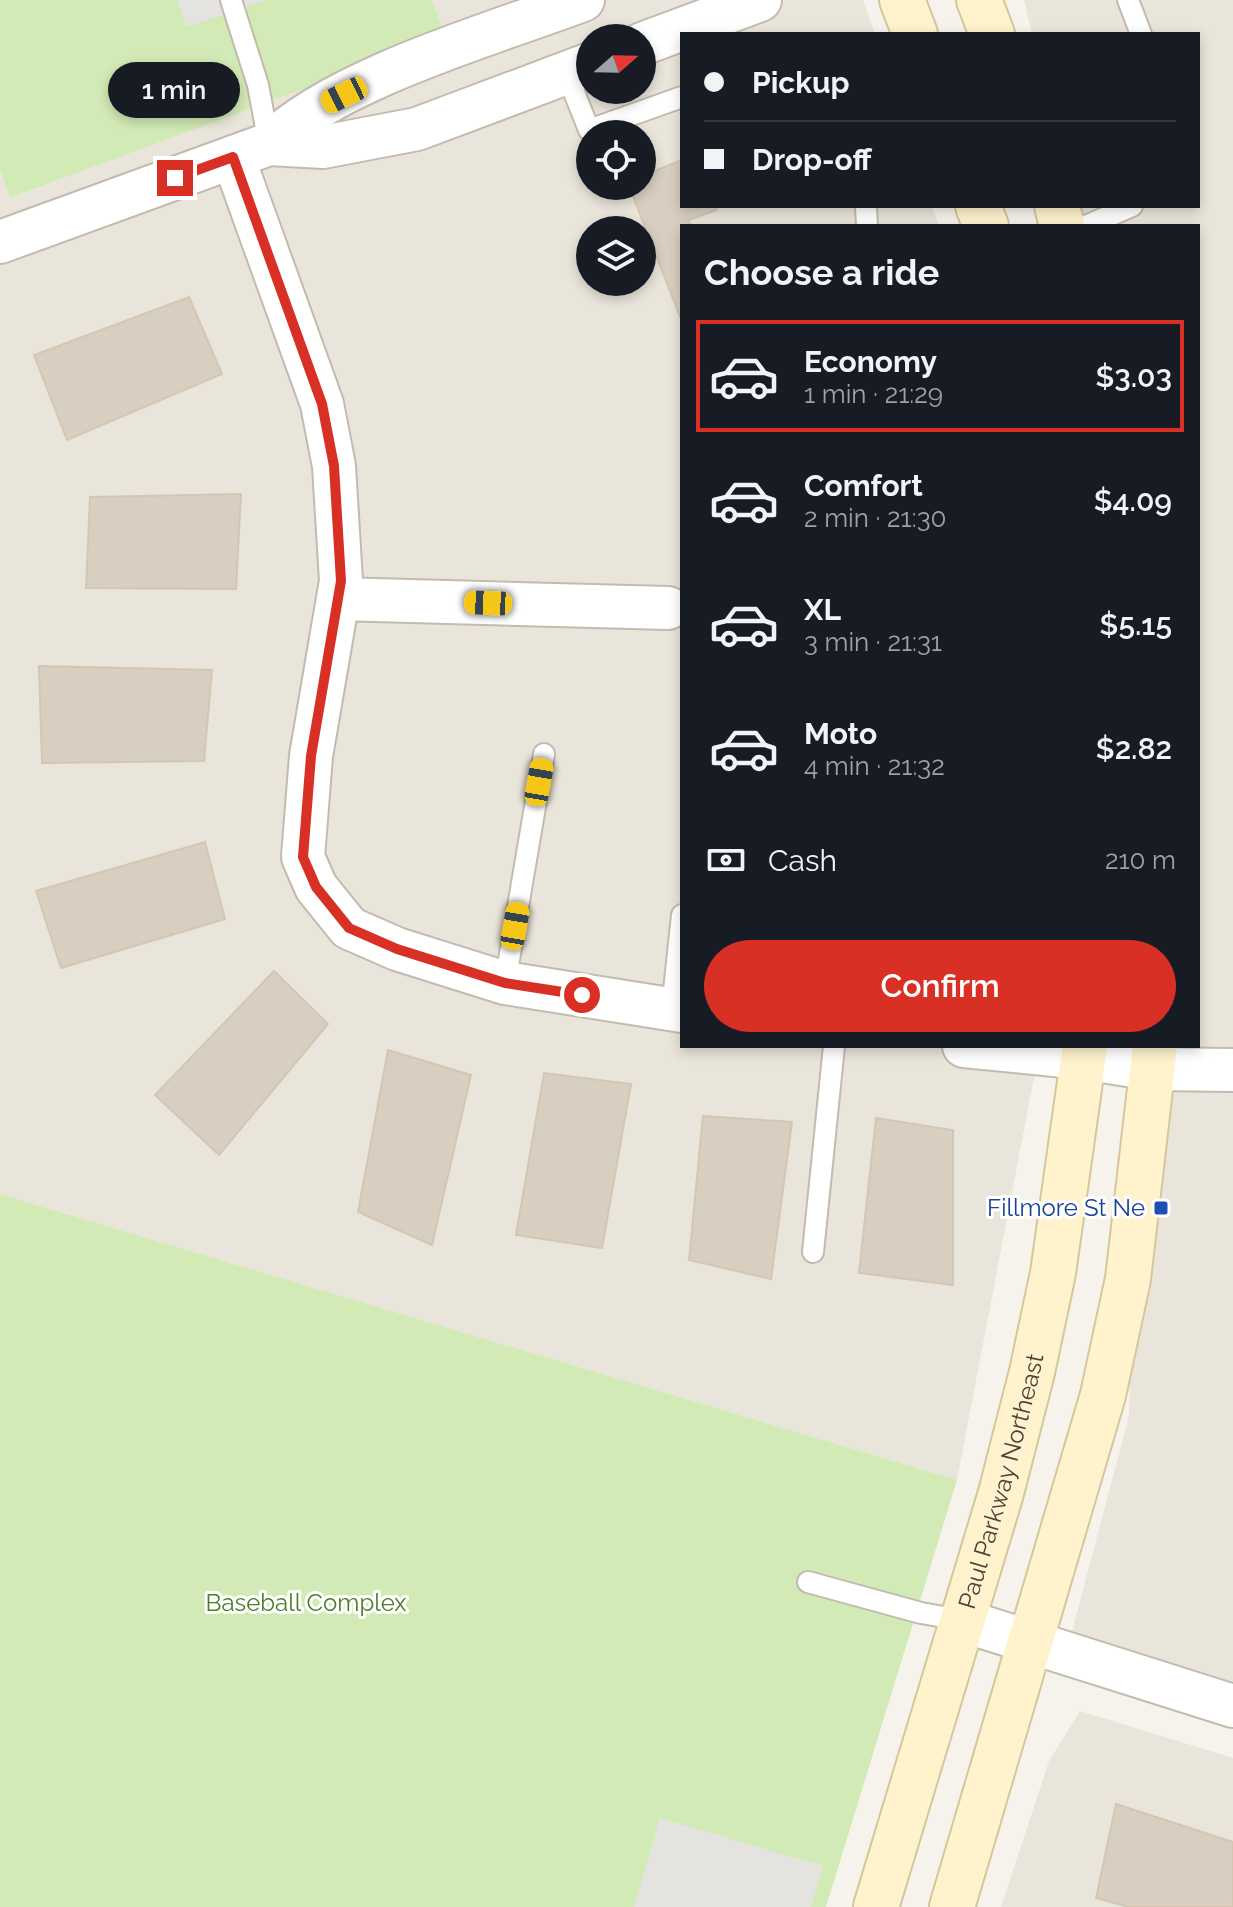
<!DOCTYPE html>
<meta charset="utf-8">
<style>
:root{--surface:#171b24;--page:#242831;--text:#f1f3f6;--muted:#9ea1a6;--line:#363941;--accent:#d93025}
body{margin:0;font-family:Raleway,sans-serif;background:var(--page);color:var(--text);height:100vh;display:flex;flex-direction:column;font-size:30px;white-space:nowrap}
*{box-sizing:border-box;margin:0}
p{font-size:26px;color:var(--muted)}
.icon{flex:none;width:44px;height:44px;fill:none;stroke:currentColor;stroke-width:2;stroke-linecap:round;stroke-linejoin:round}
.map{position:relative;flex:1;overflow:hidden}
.sheet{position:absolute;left:680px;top:224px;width:520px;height:824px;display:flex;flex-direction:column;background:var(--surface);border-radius:0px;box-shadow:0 4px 12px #0003}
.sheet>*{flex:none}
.top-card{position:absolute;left:680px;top:32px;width:520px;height:176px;border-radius:0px;box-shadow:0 4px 12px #0003;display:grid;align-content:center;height:176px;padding:0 24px;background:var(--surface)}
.needle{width:52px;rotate:70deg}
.buttons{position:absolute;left:576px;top:24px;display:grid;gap:16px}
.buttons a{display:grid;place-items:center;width:80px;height:80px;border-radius:50%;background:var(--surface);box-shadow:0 4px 12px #0003;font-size:40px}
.end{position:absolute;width:36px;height:36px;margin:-18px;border:10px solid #d93025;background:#fff;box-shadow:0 0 0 4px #fff}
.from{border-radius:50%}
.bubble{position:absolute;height:56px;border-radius:28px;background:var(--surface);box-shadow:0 4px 12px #0003;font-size:26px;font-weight:600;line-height:56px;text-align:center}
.car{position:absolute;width:24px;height:48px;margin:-24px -12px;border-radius:10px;box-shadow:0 0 6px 2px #0007;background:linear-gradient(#f5c518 24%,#345 0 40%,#f5c518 0 76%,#345 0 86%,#f5c518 0)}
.top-card b{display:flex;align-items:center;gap:28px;height:76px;font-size:30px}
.top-card b+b{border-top:2px solid var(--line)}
.top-card i{width:20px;height:20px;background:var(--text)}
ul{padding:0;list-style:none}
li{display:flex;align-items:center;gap:24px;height:112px;margin:0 16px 12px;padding:0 8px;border:4px solid transparent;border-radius:0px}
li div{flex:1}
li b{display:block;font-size:30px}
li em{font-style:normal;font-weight:600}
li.current{border-color:var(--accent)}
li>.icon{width:72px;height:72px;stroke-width:1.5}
h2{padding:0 24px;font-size:36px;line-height:96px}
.pay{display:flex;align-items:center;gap:20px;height:88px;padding:0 24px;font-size:30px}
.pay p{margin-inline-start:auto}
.primary-button{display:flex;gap:16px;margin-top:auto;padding:16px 24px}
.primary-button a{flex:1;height:92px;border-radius:48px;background:var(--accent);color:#fff;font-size:32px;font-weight:600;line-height:92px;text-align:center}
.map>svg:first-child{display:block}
.residential{fill:#eae5da;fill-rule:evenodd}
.green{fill:#d2eab5}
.parking{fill:#e5e3e0}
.building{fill:#d8cfc1;stroke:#d3c7b4;stroke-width:2}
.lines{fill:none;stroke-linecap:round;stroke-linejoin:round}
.lane-casing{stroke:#c2bbae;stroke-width:24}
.street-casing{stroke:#c2bbae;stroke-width:46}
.secondary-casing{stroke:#d6c79b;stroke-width:48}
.lane{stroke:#fff;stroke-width:20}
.street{stroke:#fff;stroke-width:42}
.secondary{stroke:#fff3cd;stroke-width:44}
.route{stroke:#d93025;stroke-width:10}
.transit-dot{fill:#1a4fb4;stroke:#fff;stroke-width:3}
.labels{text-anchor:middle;stroke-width:6;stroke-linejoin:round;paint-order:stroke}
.transit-label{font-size:24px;fill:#164399;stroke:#fff;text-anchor:end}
.street-label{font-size:24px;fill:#4b4439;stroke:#fff}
.park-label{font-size:24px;fill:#4a7f2a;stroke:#fff}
</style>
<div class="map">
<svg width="1233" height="1907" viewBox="0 0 1233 1907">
<rect width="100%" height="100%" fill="#f6f3ec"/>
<!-- residential -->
<path class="residential" d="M432 0H863L875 34H682V206H932L939 226H682V1046H1040L957 1480 0 1194V171L11 198 446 35ZM590 38H642V90H590ZM590 134H642V186H590ZM590 230H642V282H590Z
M1024 0H1233V1686L1070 1639 1129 1416 1140 1046H1198V226H1078L1073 206H1198V34H1032Z
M1080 1711 1233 1758V1907H1001L1049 1761Z"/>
<!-- green -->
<path class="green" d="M0 0H432L446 36 10 198 0 170Z
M0 1194 957 1480 826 1907H0Z"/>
<!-- parking -->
<path class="parking" d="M177 0H267L187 27Z
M660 1818 823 1866 811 1907H634Z"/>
<!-- building -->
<path class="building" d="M682 160V206H715L717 210 689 220 691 226H682V322L629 186H642V176Z
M189 297 222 374 67 440 34 355Z
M241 494 236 589 86 588 90 497Z
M39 666 212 670 204 761 42 763Z
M205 842 225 919 61 968 36 891Z
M274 971 328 1024 219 1155 155 1095Z
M388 1050 471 1075 432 1245 358 1212Z
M544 1073 631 1084 602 1248 516 1235Z
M703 1116 792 1122 771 1279 689 1260Z
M876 1118 953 1130V1285L859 1273Z
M1116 1804 1233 1842V1907H1129L1096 1898Z"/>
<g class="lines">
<defs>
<path id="lane" d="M231 0 258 85 269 144
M1128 0 1141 34
M566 72 589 130 682 97
M866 206 867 226
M1086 226 1132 206
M505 983 544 754
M672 1009 682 915
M813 1252 834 1046
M808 1582 921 1613 961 1620"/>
<path id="street" d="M642 44 760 0
M269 144C337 78 492 34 583 0
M233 157 322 404 334 466 341 581 311 756 303 857 316 887 349 928 397 949 505 983 682 1011
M0 242 269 144 323 147 417 129 590 64
M338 599 668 608
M964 1046 1083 1058 1153 1069 1233 1070
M961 1620 1233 1706"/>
<g id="secondary">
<path d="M902 0 915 34"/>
<path d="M979 0 992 34"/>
<path d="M978 206 986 226"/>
<path d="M1057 206 1062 226"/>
<path id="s1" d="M876 1907 1001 1493 1032 1372 1053 1273 1085 1046"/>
<path d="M952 1907 1103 1395 1128 1279 1155 1046"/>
</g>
</defs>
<!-- lane casing -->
<use href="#lane" class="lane-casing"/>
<!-- street casing -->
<use href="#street" class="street-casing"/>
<!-- secondary casing -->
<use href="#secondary" class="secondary-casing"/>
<!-- lane -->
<use href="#lane" class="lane"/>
<!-- street -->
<use href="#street" class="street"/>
<!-- secondary -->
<use href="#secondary" class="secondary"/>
</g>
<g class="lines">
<!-- route -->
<path class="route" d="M175 178 233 157 322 404 334 466 341 581 311 756 303 857 316 887 349 928 397 949 505 983 582 995"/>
</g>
<!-- markers -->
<rect class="transit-dot" x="1153" y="1200" width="16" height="16" rx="4"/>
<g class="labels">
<!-- transit labels -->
<g class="transit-label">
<text x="1145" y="1216">Fillmore St Ne</text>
</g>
<!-- street labels -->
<g class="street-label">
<text dy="8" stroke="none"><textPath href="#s1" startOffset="444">Paul Parkway Northeast</textPath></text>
</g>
<!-- park labels -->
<g class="park-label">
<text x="306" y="1611">Baseball Complex</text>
</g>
</g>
</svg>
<div class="buttons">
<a><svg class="needle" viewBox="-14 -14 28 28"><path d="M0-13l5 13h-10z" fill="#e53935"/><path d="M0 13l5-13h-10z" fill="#9ea1a6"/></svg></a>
<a><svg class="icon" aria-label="locate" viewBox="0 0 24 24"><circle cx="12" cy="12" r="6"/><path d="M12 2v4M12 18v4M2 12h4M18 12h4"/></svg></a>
<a><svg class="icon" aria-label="layers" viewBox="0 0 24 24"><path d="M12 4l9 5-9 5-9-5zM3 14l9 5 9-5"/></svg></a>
</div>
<i class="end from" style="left:582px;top:995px"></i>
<i class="end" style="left:175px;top:178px"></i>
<div class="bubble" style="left:108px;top:62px;width:132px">1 min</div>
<i class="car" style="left:344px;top:95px;rotate:244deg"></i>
<i class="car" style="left:488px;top:603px;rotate:272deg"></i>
<i class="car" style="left:539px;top:782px;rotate:10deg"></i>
<i class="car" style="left:515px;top:926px;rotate:10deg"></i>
<div class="top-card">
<b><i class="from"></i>Pickup</b>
<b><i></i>Drop-off</b>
</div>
<section class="sheet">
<h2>Choose a ride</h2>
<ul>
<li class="current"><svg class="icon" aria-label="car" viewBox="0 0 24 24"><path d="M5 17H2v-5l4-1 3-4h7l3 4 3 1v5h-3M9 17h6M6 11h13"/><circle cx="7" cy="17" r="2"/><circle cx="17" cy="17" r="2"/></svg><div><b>Economy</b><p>1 min · 21:29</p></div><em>$3.03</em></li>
<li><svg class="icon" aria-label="car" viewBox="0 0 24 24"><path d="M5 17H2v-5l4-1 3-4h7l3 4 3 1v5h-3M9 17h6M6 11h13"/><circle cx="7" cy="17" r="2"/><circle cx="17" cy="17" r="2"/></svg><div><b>Comfort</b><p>2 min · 21:30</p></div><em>$4.09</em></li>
<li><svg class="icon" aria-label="car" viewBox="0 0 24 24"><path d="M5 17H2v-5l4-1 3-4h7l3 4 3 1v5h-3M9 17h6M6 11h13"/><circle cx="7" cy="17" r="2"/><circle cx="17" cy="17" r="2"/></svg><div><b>XL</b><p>3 min · 21:31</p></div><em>$5.15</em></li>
<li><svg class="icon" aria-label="car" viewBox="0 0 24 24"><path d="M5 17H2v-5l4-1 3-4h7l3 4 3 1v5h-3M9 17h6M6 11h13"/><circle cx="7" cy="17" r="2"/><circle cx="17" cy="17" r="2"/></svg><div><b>Moto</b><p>4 min · 21:32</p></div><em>$2.82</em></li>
</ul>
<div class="pay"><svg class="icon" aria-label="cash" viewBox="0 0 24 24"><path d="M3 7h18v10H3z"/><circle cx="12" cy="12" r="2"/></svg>Cash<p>210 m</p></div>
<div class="primary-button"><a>Confirm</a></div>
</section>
</div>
